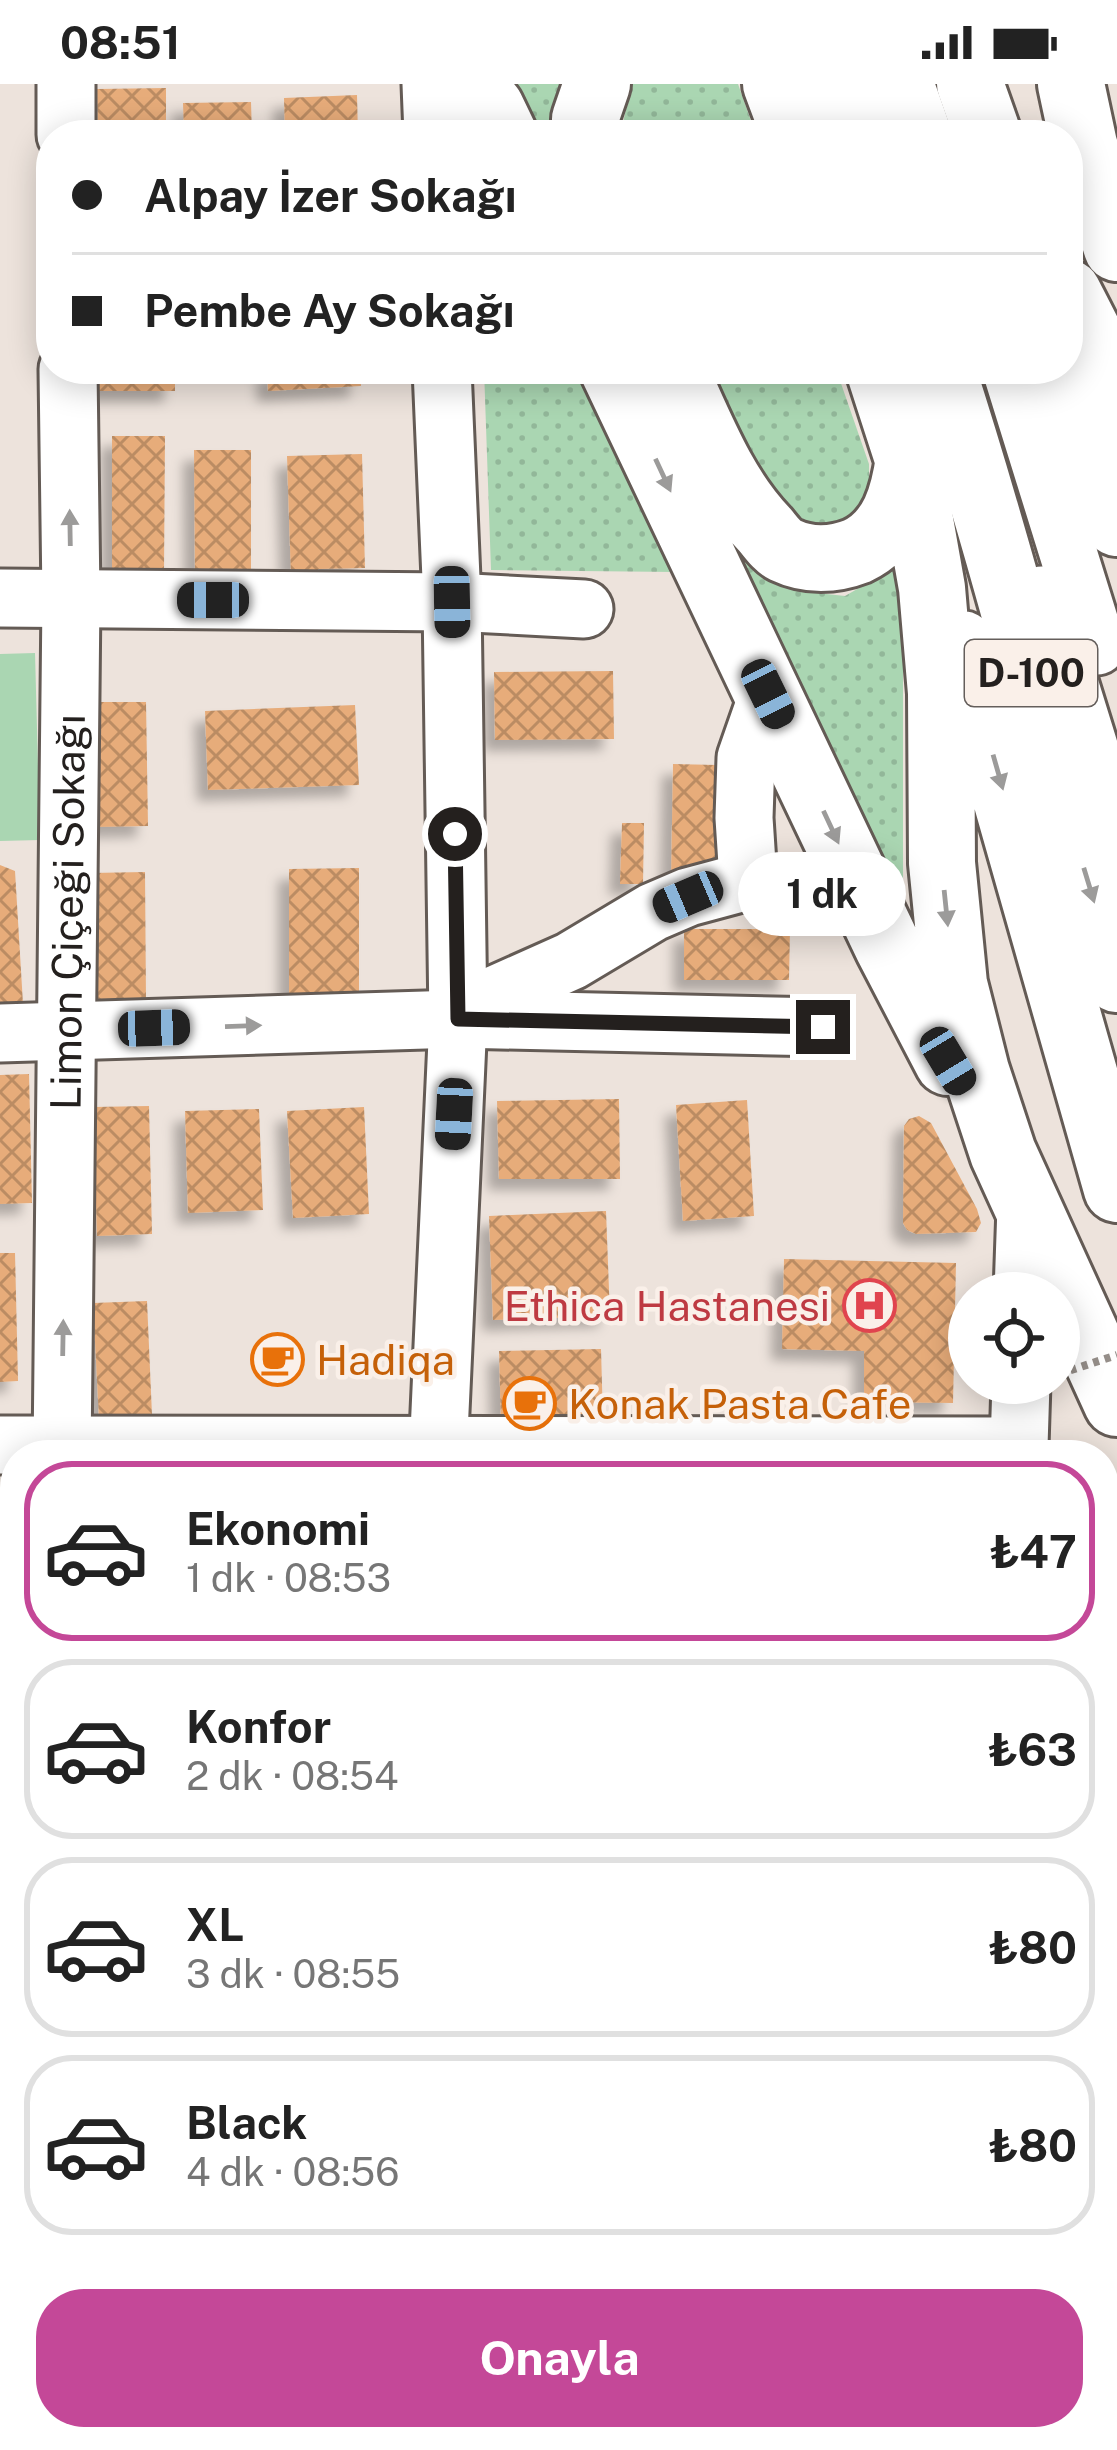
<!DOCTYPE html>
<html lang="tr">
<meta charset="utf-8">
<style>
:root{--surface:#fff;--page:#f2f2f2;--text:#222;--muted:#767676;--line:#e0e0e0;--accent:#c44898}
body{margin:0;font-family:"Public Sans",sans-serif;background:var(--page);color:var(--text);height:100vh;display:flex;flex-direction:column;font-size:45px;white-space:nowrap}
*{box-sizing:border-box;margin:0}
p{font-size:39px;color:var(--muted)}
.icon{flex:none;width:66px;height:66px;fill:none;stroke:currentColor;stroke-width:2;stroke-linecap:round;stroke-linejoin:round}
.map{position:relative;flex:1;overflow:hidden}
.drawer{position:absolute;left:0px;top:1356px;width:1119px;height:1011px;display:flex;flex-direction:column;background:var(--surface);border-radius:48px 48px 0 0;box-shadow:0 6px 30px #0003}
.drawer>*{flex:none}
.banner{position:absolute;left:36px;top:36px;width:1047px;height:264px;border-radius:48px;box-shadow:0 6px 30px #0003;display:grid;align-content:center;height:264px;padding:0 36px;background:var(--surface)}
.controls{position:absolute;left:948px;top:1188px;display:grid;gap:24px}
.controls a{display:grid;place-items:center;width:132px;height:132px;border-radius:50%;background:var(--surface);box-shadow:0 6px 30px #0003;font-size:60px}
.end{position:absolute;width:54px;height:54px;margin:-27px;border:15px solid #24201e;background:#fff;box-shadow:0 0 0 6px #fff}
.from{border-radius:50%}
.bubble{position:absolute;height:84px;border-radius:42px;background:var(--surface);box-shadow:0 6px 30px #0003;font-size:39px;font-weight:700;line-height:84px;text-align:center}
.car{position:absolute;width:36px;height:72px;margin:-36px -18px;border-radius:15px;box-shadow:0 0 9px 3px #0007;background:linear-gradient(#222 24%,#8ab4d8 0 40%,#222 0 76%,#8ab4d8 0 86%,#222 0)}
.banner b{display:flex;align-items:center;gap:42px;height:114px;font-size:45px}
.banner b+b{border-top:3px solid var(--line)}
.banner i{width:30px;height:30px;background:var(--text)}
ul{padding:21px 0 0;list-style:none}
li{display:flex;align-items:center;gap:36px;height:180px;margin:0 24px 18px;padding:0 12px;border:6px solid var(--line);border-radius:48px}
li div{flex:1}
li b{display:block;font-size:45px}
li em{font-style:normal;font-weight:700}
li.active{border-color:var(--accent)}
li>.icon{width:108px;height:108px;stroke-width:1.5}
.primary-button{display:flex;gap:24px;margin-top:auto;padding:24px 36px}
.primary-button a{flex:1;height:138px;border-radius:48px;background:var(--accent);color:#fff;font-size:48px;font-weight:700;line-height:138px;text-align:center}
.status{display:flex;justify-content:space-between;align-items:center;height:84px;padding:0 60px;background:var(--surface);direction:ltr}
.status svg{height:33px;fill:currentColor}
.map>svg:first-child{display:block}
.grass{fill:url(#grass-dots)}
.green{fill:#aad6b2}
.building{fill:url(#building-cross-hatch);filter:url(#shadow)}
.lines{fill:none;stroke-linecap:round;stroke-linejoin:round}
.minor-casing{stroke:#645b55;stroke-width:63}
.major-casing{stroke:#645b55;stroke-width:72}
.highway-casing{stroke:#645b55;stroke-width:72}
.path{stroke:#958e89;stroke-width:8;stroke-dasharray:6 6;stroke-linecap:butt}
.minor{stroke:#fff;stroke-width:57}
.major{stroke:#fff;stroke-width:66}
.highway{stroke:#fff;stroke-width:66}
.path-bridge{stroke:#958e89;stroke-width:8;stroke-dasharray:6 6;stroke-linecap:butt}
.oneway{fill:#9c9b9a}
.route{stroke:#24201e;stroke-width:15}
.labels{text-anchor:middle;stroke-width:9;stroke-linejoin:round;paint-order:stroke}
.shield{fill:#faf0e9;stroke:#645e5b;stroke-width:3}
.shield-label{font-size:39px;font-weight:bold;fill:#24201e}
.street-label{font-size:42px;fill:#24201e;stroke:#faf0e9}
.health-label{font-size:42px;fill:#be3a42;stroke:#faf0e9;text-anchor:end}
.food-label{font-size:42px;fill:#c56008;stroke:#faf0e9;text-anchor:start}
</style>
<div class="status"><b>08:51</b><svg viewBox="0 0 49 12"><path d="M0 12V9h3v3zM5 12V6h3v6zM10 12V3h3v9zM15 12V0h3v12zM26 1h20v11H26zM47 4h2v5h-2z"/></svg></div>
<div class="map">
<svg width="1117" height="2366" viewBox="0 0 1117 2366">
<defs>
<pattern id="grass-dots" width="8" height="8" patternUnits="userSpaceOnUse" patternTransform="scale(3)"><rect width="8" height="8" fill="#aad6b2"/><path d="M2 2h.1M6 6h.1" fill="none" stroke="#92b799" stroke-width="1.8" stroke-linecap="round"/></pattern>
<pattern id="building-cross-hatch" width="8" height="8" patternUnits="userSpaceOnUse" patternTransform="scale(3)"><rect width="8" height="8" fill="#e7ac7a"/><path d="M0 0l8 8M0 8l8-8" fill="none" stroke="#bb8c63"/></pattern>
<filter id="shadow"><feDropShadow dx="-11" dy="11" stdDeviation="6" flood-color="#0004"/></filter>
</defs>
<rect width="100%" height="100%" fill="#ede3dc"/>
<!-- grass -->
<path class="grass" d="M511 0H568L551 51H542Z
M632 0H738L756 51H620Z
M484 285H578L675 488 491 486Z
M707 285H836L869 380V412L848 437 823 446 802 440 752 380Z
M718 457 771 496 799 507 845 512 894 484 903 508V795L889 803Z
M1117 2209V2366H539L538 2352H1104V2213Z"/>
<!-- green -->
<path class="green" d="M35 569 40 756 0 757V570Z"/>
<!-- building -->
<path class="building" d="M166 4V51H98L97 5Z
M357 11 358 51H285L284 14Z
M251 18 252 51H184L183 19Z
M95 285H175V307H95Z
M267 285H360L361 302 268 307Z
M112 352H165L164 488H112Z
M194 366H251V488H195Z
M362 370 365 484 318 485 319 492 291 493 287 372Z
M613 587 614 655 495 656 494 588Z
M92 618H146L148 742 94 743Z
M355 621 359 701 208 706 205 627Z
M673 680 761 682 759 802 671 800Z
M622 739H644L643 800H620Z
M0 781 15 787 23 920H0Z
M359 784V927H289V785Z
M145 788 146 917H92L91 789Z
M684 845H790L789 896H684Z
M29 990 32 1119 0 1120V991Z
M619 1015 620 1095H499L497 1017Z
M747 1016 754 1132 683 1137 676 1021Z
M149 1022 152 1150 97 1152 93 1023Z
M364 1023 369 1130 293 1134 287 1027Z
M259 1025 263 1126 188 1129 185 1027Z
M919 1032 931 1039 977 1125 981 1139 976 1148 916 1150 907 1146 903 1139 904 1042 909 1035Z
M606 1127 610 1232 493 1236 489 1132Z
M0 1169H15L18 1297 0 1298Z
M784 1175 956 1179 953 1319 864 1318V1267L782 1265Z
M147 1217 152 1331 99 1334 93 1219Z
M601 1265 603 1336 501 1339 499 1267Z
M0 1458H5L8 1622H0Z
M1104 1507 1117 1508V1585H1104Z
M1104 1652H1117V1728H1104Z
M0 1658H9L8 1734H0Z
M1109 1757 1117 1758V1835H1107Z
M0 1798H6L7 1880H0Z
M0 1999H15V2046H0Z
M1104 2019H1117V2108H1104Z
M137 2352H201V2366H137Z"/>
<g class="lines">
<defs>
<g id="minor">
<path d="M66 0V51"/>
<path d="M431 0 433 51"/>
<path d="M905 0 923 51"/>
<path d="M1011 285 1097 562"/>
<path d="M1042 511 1117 753"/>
<path d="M0 514 452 518 584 525"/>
<path d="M768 611 746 674 744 734 747 780 755 795 769 801 793 806 863 810"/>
<path d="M462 933 497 910 571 877 653 828 688 813 755 795"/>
<path d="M0 949 458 935 823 943"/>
<path d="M1023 1209 1026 1123"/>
<path d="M0 1361 1019 1362 1021 1299"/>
<path id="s1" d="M62 1371 71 514 68 285"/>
<path d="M438 1371 458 935 452 518 442 285"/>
<path d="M1104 1950 1117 1951"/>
<path d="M0 1961H15"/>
<path d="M12 2366 15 2287"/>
</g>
<path id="major" d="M472 0 491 24 504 51
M776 0 795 51
M1071 0 1084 61 1117 164
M585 51V35L597 0
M613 285 888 863 948 978
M674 285C700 341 722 401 765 446 771 453 777 462 785 466 808 477 834 476 857 467 894 450 904 410 909 374
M879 285 921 415
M909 374 932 504 941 609 942 779 954 900 976 987 1003 1069 1117 1319
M962 560 1117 1105"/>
<path id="highway" d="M843 0 862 51
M970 0 988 51
M1068 209 1088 248 1117 320
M942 285C1007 486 1057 692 1117 895
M1068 285 1117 439"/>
</defs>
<!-- minor casing -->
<use href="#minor" class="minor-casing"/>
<!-- major casing -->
<use href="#major" class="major-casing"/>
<!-- highway casing -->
<use href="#highway" class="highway-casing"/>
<!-- path -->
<path class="path" d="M1104 2213 1117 2219
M893 2352 907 2366
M1092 2352 1110 2366
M1105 2362 1117 2347
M966 2366 993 2352"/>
<!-- minor -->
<use href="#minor" class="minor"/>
<!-- major -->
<use href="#major" class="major"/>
<!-- highway -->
<use href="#highway" class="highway"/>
<!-- path-bridge -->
<path class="path-bridge" d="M1059 1290 1117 1271"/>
</g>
<!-- one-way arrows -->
<defs><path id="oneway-solid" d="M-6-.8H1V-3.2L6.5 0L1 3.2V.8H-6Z" transform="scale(3)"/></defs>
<g class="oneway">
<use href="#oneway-solid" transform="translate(663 391) rotate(65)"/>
<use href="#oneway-solid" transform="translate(70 444) rotate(-91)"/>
<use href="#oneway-solid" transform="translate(998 688) rotate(74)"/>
<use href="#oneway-solid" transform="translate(831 743) rotate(65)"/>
<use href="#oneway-solid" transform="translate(1089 801) rotate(73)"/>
<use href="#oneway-solid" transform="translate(946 824) rotate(84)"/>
<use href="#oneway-solid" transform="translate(243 942) rotate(-2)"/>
<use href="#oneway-solid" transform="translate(63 1254) rotate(-89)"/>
</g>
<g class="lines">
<!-- route -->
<path class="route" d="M455 750 458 935 823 943"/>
</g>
<!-- icons -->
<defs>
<symbol id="hospital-ring" viewBox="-11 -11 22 22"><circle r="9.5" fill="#faf0e9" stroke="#e0444e" stroke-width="1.5"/><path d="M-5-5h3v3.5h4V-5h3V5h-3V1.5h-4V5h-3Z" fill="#e0444e"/></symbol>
<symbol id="cafe-ring" viewBox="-11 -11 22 22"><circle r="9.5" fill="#faf0e9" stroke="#e8710a" stroke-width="1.5"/><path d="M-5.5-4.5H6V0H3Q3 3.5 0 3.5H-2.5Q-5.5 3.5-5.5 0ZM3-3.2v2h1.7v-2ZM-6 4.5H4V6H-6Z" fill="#e8710a"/></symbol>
</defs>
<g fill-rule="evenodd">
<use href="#hospital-ring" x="840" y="1192" width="59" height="59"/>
<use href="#cafe-ring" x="248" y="1246" width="59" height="59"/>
<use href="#cafe-ring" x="500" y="1290" width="59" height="59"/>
</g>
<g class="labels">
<!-- shield labels -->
<rect class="shield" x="965" y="556" width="132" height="66" rx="9"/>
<g class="shield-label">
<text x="1031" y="603">D-100</text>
</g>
<!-- street labels -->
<g class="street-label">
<text dy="15" stroke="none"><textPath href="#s1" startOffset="543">Limon Çiçeği Sokağı</textPath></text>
</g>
<!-- health labels -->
<g class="health-label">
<text x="830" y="1237">Ethica Hastanesi</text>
</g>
<!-- food labels -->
<g class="food-label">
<text x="316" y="1291">Hadiqa</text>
<text x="568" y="1335">Konak Pasta Cafe</text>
</g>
</g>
</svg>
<div class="controls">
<a><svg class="icon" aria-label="locate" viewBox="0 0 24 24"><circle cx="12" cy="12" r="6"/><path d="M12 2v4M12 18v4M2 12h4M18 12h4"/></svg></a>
</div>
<i class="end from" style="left:455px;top:750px"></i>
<i class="end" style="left:823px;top:943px"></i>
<div class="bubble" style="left:738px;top:768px;width:168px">1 dk</div>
<i class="car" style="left:213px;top:516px;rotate:270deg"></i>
<i class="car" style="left:452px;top:518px;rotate:179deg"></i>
<i class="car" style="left:768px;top:610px;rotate:154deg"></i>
<i class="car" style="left:688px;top:813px;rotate:247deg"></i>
<i class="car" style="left:154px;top:944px;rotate:88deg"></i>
<i class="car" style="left:948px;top:977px;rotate:149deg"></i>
<i class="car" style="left:454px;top:1030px;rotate:183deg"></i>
<div class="banner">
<b><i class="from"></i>Alpay İzer Sokağı</b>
<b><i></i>Pembe Ay Sokağı</b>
</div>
<section class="drawer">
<ul>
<li class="active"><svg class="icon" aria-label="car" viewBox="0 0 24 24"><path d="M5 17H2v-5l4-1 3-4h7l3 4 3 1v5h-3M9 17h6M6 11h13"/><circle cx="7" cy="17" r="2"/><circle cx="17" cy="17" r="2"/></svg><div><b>Ekonomi</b><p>1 dk · 08:53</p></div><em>₺47</em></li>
<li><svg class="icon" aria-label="car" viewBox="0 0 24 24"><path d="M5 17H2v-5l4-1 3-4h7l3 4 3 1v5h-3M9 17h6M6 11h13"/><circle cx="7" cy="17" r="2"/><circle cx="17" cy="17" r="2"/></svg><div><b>Konfor</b><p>2 dk · 08:54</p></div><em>₺63</em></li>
<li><svg class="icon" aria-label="car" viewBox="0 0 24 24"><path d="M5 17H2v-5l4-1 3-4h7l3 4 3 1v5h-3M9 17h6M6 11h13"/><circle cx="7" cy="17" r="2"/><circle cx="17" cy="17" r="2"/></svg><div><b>XL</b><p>3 dk · 08:55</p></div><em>₺80</em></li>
<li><svg class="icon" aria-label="car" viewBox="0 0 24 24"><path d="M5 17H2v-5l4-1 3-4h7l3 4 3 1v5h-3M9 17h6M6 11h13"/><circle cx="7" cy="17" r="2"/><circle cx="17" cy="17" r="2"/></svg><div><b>Black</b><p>4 dk · 08:56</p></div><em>₺80</em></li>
</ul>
<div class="primary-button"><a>Onayla</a></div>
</section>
</div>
